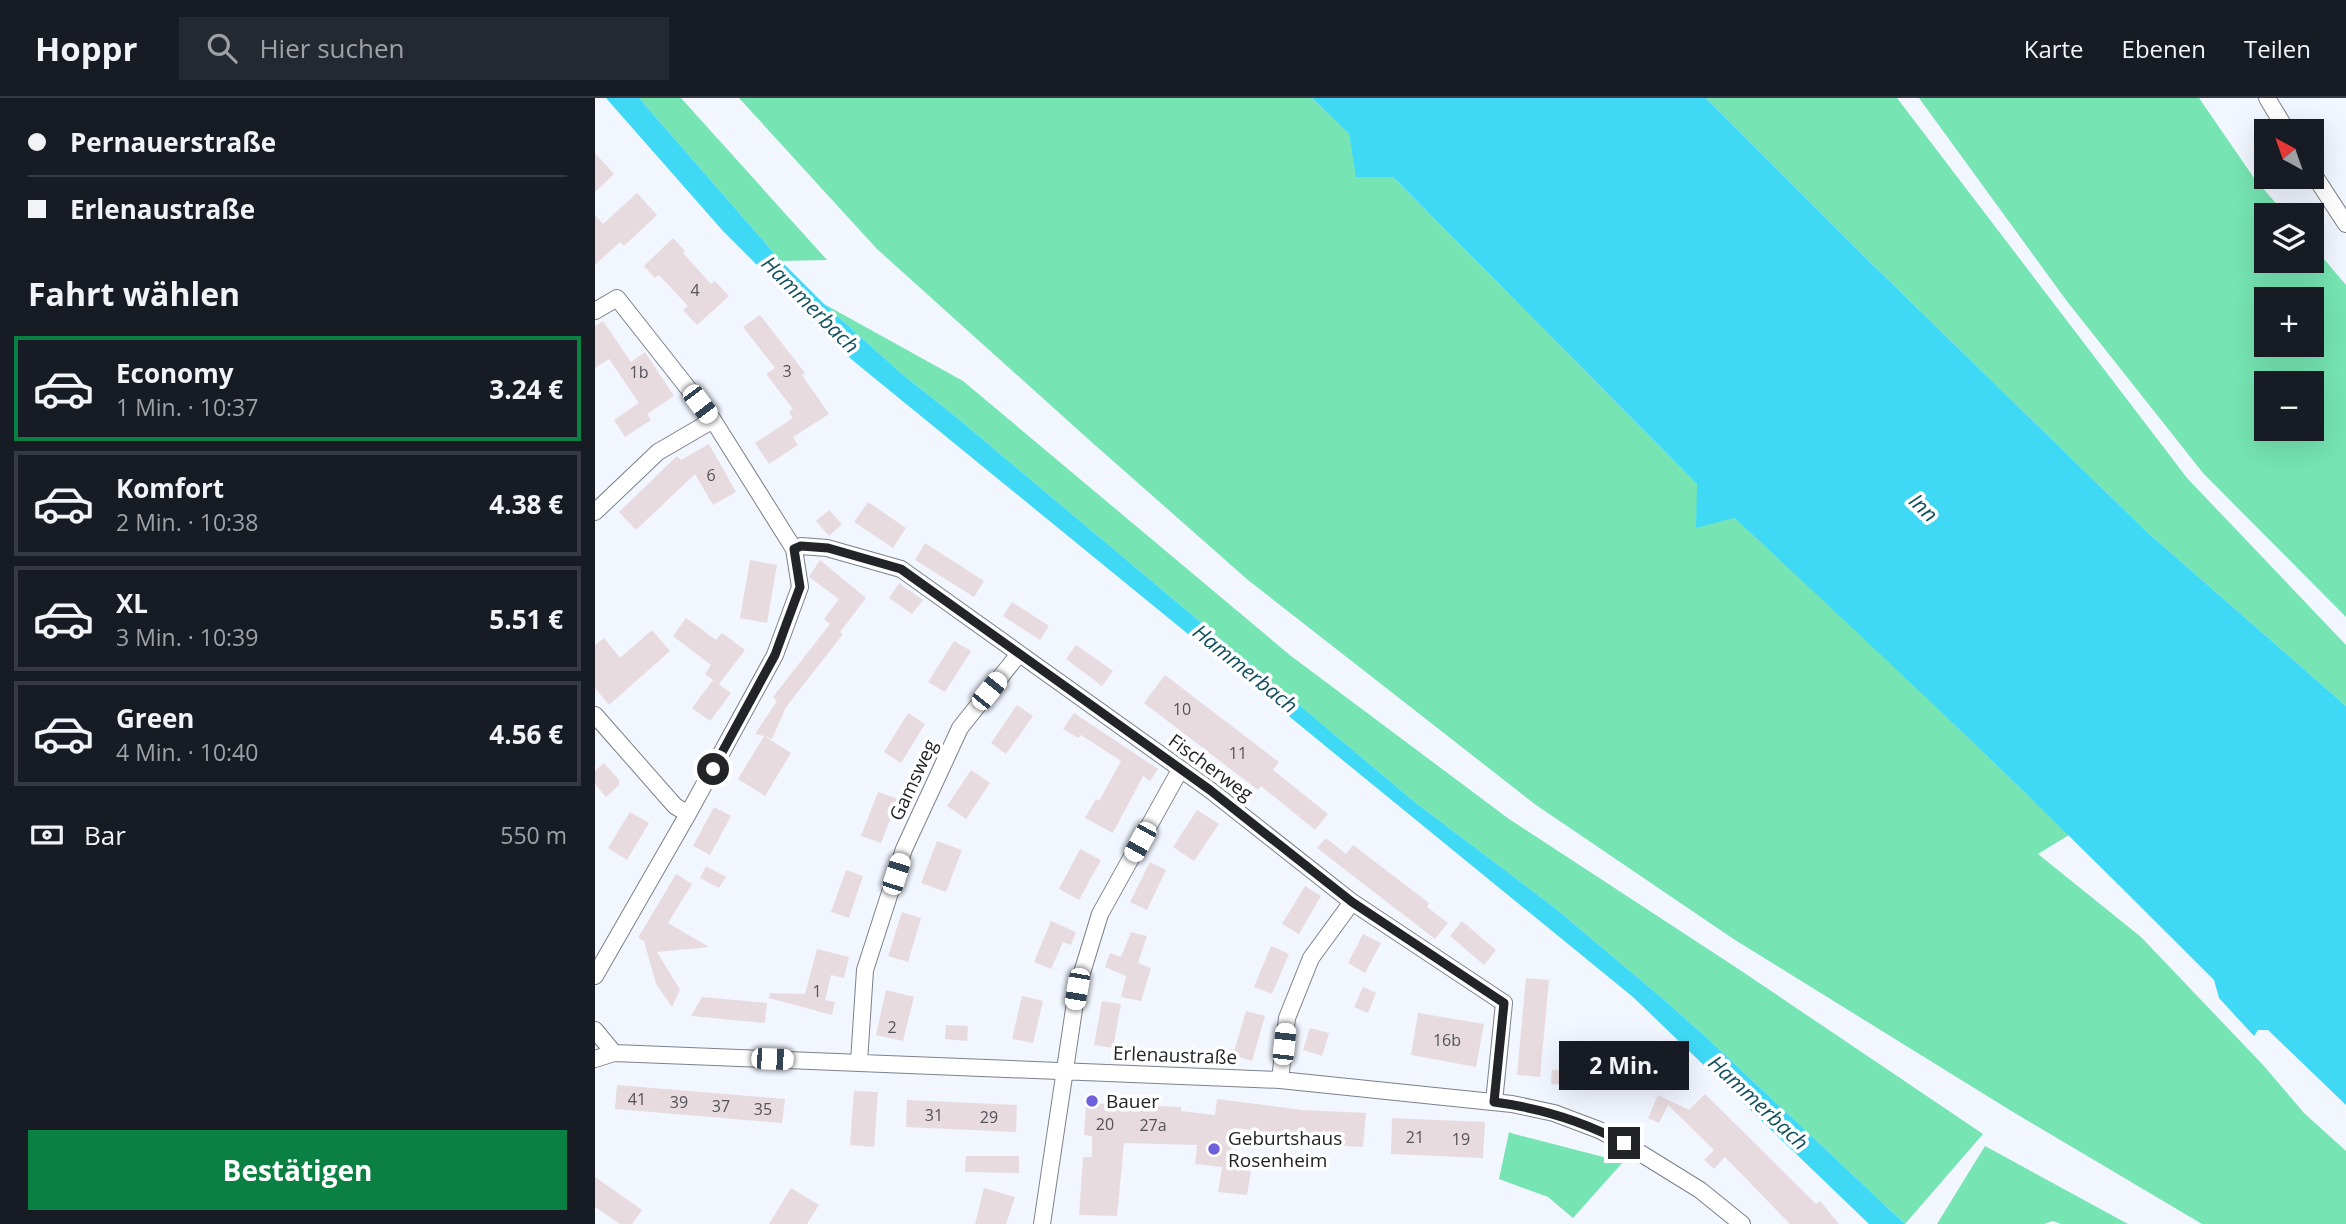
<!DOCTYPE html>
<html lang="de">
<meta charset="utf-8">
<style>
:root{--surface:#171b24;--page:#242831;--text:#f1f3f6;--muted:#9ea1a6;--line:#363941;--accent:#0b8043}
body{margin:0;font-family:"Open Sans",sans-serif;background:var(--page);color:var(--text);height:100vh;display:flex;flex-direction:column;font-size:26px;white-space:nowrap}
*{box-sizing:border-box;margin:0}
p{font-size:23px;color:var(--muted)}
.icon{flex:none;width:38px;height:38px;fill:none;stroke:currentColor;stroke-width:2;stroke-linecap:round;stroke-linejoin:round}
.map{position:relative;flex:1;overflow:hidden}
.panel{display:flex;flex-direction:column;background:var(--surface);width:595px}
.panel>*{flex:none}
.banner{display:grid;align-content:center;height:154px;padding:0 28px;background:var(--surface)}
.needle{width:46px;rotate:320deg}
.buttons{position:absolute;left:1659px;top:21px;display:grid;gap:14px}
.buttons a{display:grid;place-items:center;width:70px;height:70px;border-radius:0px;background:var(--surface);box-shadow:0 7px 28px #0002;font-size:35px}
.end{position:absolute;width:32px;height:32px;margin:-16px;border:9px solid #222428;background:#fff;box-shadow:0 0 0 4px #fff}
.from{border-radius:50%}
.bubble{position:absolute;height:49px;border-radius:0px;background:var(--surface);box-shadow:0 7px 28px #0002;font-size:23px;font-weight:700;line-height:49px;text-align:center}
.car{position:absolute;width:21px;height:42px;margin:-21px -10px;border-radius:9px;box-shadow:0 0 5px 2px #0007;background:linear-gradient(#fff 24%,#345 0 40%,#fff 0 76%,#345 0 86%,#fff 0)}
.banner b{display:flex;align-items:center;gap:24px;height:66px;font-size:26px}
.banner b+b{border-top:2px solid var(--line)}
.banner i{width:18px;height:18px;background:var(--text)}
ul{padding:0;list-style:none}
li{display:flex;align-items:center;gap:21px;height:105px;margin:0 14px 10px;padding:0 14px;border:4px solid var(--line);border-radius:0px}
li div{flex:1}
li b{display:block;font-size:26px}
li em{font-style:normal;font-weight:700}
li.active{border-color:var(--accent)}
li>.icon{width:63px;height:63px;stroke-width:1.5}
h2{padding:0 28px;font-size:32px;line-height:84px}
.pay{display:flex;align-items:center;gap:18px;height:77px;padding:0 28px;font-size:26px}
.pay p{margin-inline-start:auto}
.action{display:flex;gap:14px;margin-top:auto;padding:14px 28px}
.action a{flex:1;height:80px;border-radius:0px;background:var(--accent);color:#fff;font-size:28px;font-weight:700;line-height:80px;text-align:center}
header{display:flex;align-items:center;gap:42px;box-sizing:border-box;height:98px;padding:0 35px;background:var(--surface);border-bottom:2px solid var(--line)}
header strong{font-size:33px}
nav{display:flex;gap:38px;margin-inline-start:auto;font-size:24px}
.search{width:490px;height:63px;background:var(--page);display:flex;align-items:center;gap:18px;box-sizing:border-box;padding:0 24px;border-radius:0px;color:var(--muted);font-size:26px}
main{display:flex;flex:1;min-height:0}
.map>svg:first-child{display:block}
.green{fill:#76e4b3;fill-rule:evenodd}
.water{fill:#3fd9f6}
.building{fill:#e7dbe0}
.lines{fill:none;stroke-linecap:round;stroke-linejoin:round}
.minor-casing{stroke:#7c818a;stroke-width:18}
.minor{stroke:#fff;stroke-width:16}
.route{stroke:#222428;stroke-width:9}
.poi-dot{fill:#6e60da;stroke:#fff;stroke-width:2.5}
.labels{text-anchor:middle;stroke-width:7;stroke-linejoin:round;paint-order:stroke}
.number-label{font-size:16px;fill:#535256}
.street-label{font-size:19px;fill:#222428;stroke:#fff}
.poi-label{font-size:19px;fill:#222428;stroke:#fff;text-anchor:start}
.water-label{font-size:21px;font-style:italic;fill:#11515d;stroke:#fff}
</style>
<header>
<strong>Hoppr</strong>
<div class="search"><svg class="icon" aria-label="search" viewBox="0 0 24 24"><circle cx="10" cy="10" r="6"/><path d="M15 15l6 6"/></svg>Hier suchen</div>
<nav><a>Karte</a><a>Ebenen</a><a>Teilen</a></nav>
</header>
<main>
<section class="panel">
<div class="banner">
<b><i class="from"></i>Pernauerstraße</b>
<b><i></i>Erlenaustraße</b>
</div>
<h2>Fahrt wählen</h2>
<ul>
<li class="active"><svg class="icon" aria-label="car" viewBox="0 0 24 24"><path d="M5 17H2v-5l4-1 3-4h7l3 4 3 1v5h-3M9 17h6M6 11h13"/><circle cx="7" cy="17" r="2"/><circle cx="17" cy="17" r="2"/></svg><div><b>Economy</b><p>1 Min. · 10:37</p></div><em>3.24 €</em></li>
<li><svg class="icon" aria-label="car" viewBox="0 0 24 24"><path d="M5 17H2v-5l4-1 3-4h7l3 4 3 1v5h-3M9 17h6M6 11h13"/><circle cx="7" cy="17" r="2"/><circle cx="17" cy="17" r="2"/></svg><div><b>Komfort</b><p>2 Min. · 10:38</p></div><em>4.38 €</em></li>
<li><svg class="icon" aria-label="car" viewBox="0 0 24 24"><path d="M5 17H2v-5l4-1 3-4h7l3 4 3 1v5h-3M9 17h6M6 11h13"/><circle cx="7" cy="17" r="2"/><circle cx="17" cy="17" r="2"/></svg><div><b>XL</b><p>3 Min. · 10:39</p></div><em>5.51 €</em></li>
<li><svg class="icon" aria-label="car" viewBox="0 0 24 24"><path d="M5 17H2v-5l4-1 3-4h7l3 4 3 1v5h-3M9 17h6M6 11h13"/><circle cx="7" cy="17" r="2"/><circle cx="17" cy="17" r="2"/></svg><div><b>Green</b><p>4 Min. · 10:40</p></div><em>4.56 €</em></li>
</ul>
<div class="pay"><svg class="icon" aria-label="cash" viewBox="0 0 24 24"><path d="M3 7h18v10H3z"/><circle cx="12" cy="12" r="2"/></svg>Bar<p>550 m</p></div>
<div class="action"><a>Bestätigen</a></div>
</section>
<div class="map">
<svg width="1751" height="1126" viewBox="0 0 1751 1126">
<rect width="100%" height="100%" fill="#f2f6fe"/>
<!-- green -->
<path class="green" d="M44 0H86L232 162 186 163Z
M144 0H717L754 36 762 79 797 78 1102 386 1254 525 1474 737 1443 756 1546 839 1669 968 1709 1015 1751 1053V1126H1607L1418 1014 1140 842 941 707 653 482 492 340 282 151Z
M1111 0H1302L1592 380 1751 547V608L1552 434 1277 166Z
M1324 0H1604L1659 80 1691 117H1671V163H1717V147L1751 187V519L1608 375 1471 202ZM1717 201V247H1671V201ZM1717 285V331H1671V285Z
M229 206 368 283 696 558 914 721 1145 872 1388 1036 1310 1126 1110 938 1067 900 960 810 821 705 360 318 307 276Z
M914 1034 919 1036 1028 1064 978 1120 953 1099 904 1081Z
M1390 1048 1533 1126H1466L1458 1123 1449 1126H1342Z"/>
<!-- water -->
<path class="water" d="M11 0H44L186 163 229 206 307 276 360 318 821 705 960 810 1067 900 1110 938 1310 1126H1274L1038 899 256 261 128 133Z
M717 0H1111L1277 166 1552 434 1751 608V1007L1673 932H1663L1659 938 1624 900 1619 882C1462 724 1303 570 1139 420L1101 430 1102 386 798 79H761L754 36Z"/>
<!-- building -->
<path class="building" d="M0 55 19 76 0 94Z
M42 95 62 117 29 148 25 144 0 167V117L8 126Z
M78 140 90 153 88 155 116 186 120 183 134 198 102 227 88 212 93 208 64 177 60 180 49 168Z
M165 217 210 275 207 277 234 316 198 339 203 347 174 366 160 345 198 320 194 314 198 311 171 276 180 270 148 229Z
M8 223 36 264 50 254 79 298 52 316 56 322 30 339 19 322 44 305 14 261 0 270V228Z
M114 346 141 394 118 407 100 376 41 432 24 414 82 358 86 362Z
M273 404 311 430 298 450 259 424Z
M234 412 247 426 234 438 221 423Z
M330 445 389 483 379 499 320 462Z
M155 462 182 467 172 525 145 520Z
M225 462 271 500 245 534 248 536 191 609 177 641 169 638 196 655 170 698 143 681 169 638 160 636 182 603 178 599 235 526 229 521 244 501 214 479Z
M304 485 328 502 317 516 294 500Z
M417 504 454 528 445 542 408 518Z
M91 520 121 542 127 535 150 552 124 586 110 576 116 567 78 538Z
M57 532 75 553 14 607 0 590V547L9 540 25 560Z
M359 543 376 553 350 594 333 584Z
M481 547 518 573 507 588 471 561Z
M570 577 684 664 678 672 733 716 720 732 666 688 663 692 549 605Z
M118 582 136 595 115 623 97 610Z
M422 607 438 618 411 656 396 645Z
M313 615 330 626 306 665 289 654Z
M479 615 563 671 555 683 548 678 518 735 490 720 501 701 504 703 526 663 486 637 483 640 468 631Z
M9 665 24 682V687L11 699 0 686V673Z
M376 672 395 685 371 721 352 708Z
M283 694 303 701 286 745 266 738Z
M119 709 136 718 115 757 98 748Z
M602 712 624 726 599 763 578 749Z
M35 714 54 725 32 762 13 750Z
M731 740 751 756 758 747 834 805 832 809 853 825 840 841 722 750Z
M342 743 367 752 351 794 326 785Z
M485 751 506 762 484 802 464 791Z
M555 764 571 772 552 812 535 804Z
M111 768 131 779 124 790 105 780Z
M251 772 268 778 254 820 236 814Z
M81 776 97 786 73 825 114 849 62 854 85 892 77 909 61 886 49 843 43 840Z
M710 788 726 798 704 836 687 826Z
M307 814 326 820 313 864 293 858Z
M456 823 481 834 476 847 468 844 456 871 439 864Z
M867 823 901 852 889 867 855 838Z
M536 834 552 838 543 865 556 870 546 903 526 899 531 878 510 869 515 855 526 859Z
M768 836 786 845 770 875 753 865Z
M676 848 694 856 677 896 659 889Z
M222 851 254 859 249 880 236 877 230 902 240 904 237 917 174 900 175 895 210 896Z
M931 880 954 882 945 979 922 977Z
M768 889 781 895 773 915 759 909Z
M291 892 319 899 308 943 281 937Z
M427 898 448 903 438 945 417 941Z
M107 899 172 905 170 925 96 918Z
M507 903 526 906 518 950 499 947Z
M651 913 670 918 657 963 638 957Z
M823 915 889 926 881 969 816 957Z
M351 927 373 928 372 943 350 941Z
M715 930 734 935 727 958 708 952Z
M1007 949 1051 955 1048 976 1004 970Z
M957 972 982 973V988L956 986Z
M22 987 190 1001 187 1025 20 1011Z
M259 993 283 994 279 1049 255 1047Z
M1110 996 1221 1106 1225 1103 1244 1126H1195L1130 1059 1119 1071 1109 1062 1119 1052 1073 1007 1064 1025 1053 1020 1063 997 1094 1012Z
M622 1001 707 1012 771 1015 768 1049 704 1045 705 1038 639 1030 634 1070 656 1073 652 1097 623 1094 627 1069 600 1066 602 1047 529 1045 522 1118 484 1117 488 1059H497V1038L489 1037 491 1005 586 1009V1013L620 1017Z
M312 1002 422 1007 421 1034 311 1029Z
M797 1020 890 1024 888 1060 796 1056Z
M371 1058H424V1075L370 1074Z
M0 1079 47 1112 37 1126H25L0 1109Z
M196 1090 224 1107 212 1126H174Z
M389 1090 420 1099 411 1126H380Z"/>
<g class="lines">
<defs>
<path id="minor" d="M1672 0 1692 33
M1717 74 1751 126
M0 213 22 200 118 322 199 451 205 489 180 557 93 716 0 878
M0 414 63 354 118 322
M199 451 206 448 232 450 306 471 615 692 757 804 909 905 899 1004
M0 617 80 708 93 716
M0 932 19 955
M0 961 19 955 685 982 917 1006 959 1015 1004 1032 1029 1045 1105 1092 1147 1126
M264 964 270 872 309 751 365 630 423 557
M685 982 692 920 716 860 757 804
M447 1126 482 891 505 816 585 672"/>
</defs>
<!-- minor casing -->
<use href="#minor" class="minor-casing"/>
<!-- minor -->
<use href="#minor" class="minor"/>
</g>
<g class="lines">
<!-- route -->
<path class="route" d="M118 671 180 557 188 535 205 489 199 451 206 448 233 450 306 471 615 692 757 804 909 905 899 1004C945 1010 988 1023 1029 1045"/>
</g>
<!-- markers -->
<g class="poi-dot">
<circle cx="497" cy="1003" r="7"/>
<circle cx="619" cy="1051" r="7"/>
</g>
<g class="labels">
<!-- number labels -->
<g class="number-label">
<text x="100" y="198">4</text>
<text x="192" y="279">3</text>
<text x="44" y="280">1b</text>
<text x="116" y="383">6</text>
<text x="587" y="617">10</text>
<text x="643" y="661">11</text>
<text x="222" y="899">1</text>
<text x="297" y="935">2</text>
<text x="852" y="948">16b</text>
<text x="42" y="1007">41</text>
<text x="84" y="1010">39</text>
<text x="126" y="1014">37</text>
<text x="168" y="1017">35</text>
<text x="339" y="1023">31</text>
<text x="394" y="1025">29</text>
<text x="510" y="1032">20</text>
<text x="558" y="1033">27a</text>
<text x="820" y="1045">21</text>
<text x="866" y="1047">19</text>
</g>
<!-- street labels -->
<g class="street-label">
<text transform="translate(616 669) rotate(36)" y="7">Fischerweg</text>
<text transform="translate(318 682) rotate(-65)" y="7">Gamsweg</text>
<text transform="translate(580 957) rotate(2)" y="7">Erlenaustraße</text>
</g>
<!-- poi labels -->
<g class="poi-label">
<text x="511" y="1010">Bauer</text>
<text x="633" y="1047">Geburtshaus<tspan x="633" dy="22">Rosenheim</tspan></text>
</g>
<!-- water labels -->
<g class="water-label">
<text transform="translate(215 207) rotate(45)" y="7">Hammerbach</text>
<text transform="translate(1328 410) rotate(44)" y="7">Inn</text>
<text transform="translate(650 571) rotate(39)" y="7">Hammerbach</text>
<text transform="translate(1163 1005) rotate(43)" y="7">Hammerbach</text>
</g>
</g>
</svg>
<div class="buttons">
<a><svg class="needle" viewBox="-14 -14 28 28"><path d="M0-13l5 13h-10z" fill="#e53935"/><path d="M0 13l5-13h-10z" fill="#9ea1a6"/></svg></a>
<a><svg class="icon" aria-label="layers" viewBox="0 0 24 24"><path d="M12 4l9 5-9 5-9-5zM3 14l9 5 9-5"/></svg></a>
<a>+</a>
<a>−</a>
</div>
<i class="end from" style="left:118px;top:671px"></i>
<i class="end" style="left:1029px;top:1045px"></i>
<div class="bubble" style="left:964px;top:943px;width:130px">2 Min.</div>
<i class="car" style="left:105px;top:306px;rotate:143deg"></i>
<i class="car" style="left:394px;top:593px;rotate:39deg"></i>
<i class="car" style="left:545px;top:744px;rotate:209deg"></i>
<i class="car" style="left:301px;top:776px;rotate:18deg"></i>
<i class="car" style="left:482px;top:891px;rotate:190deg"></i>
<i class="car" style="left:689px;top:946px;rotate:6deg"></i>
<i class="car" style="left:177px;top:961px;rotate:92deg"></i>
</div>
</main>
